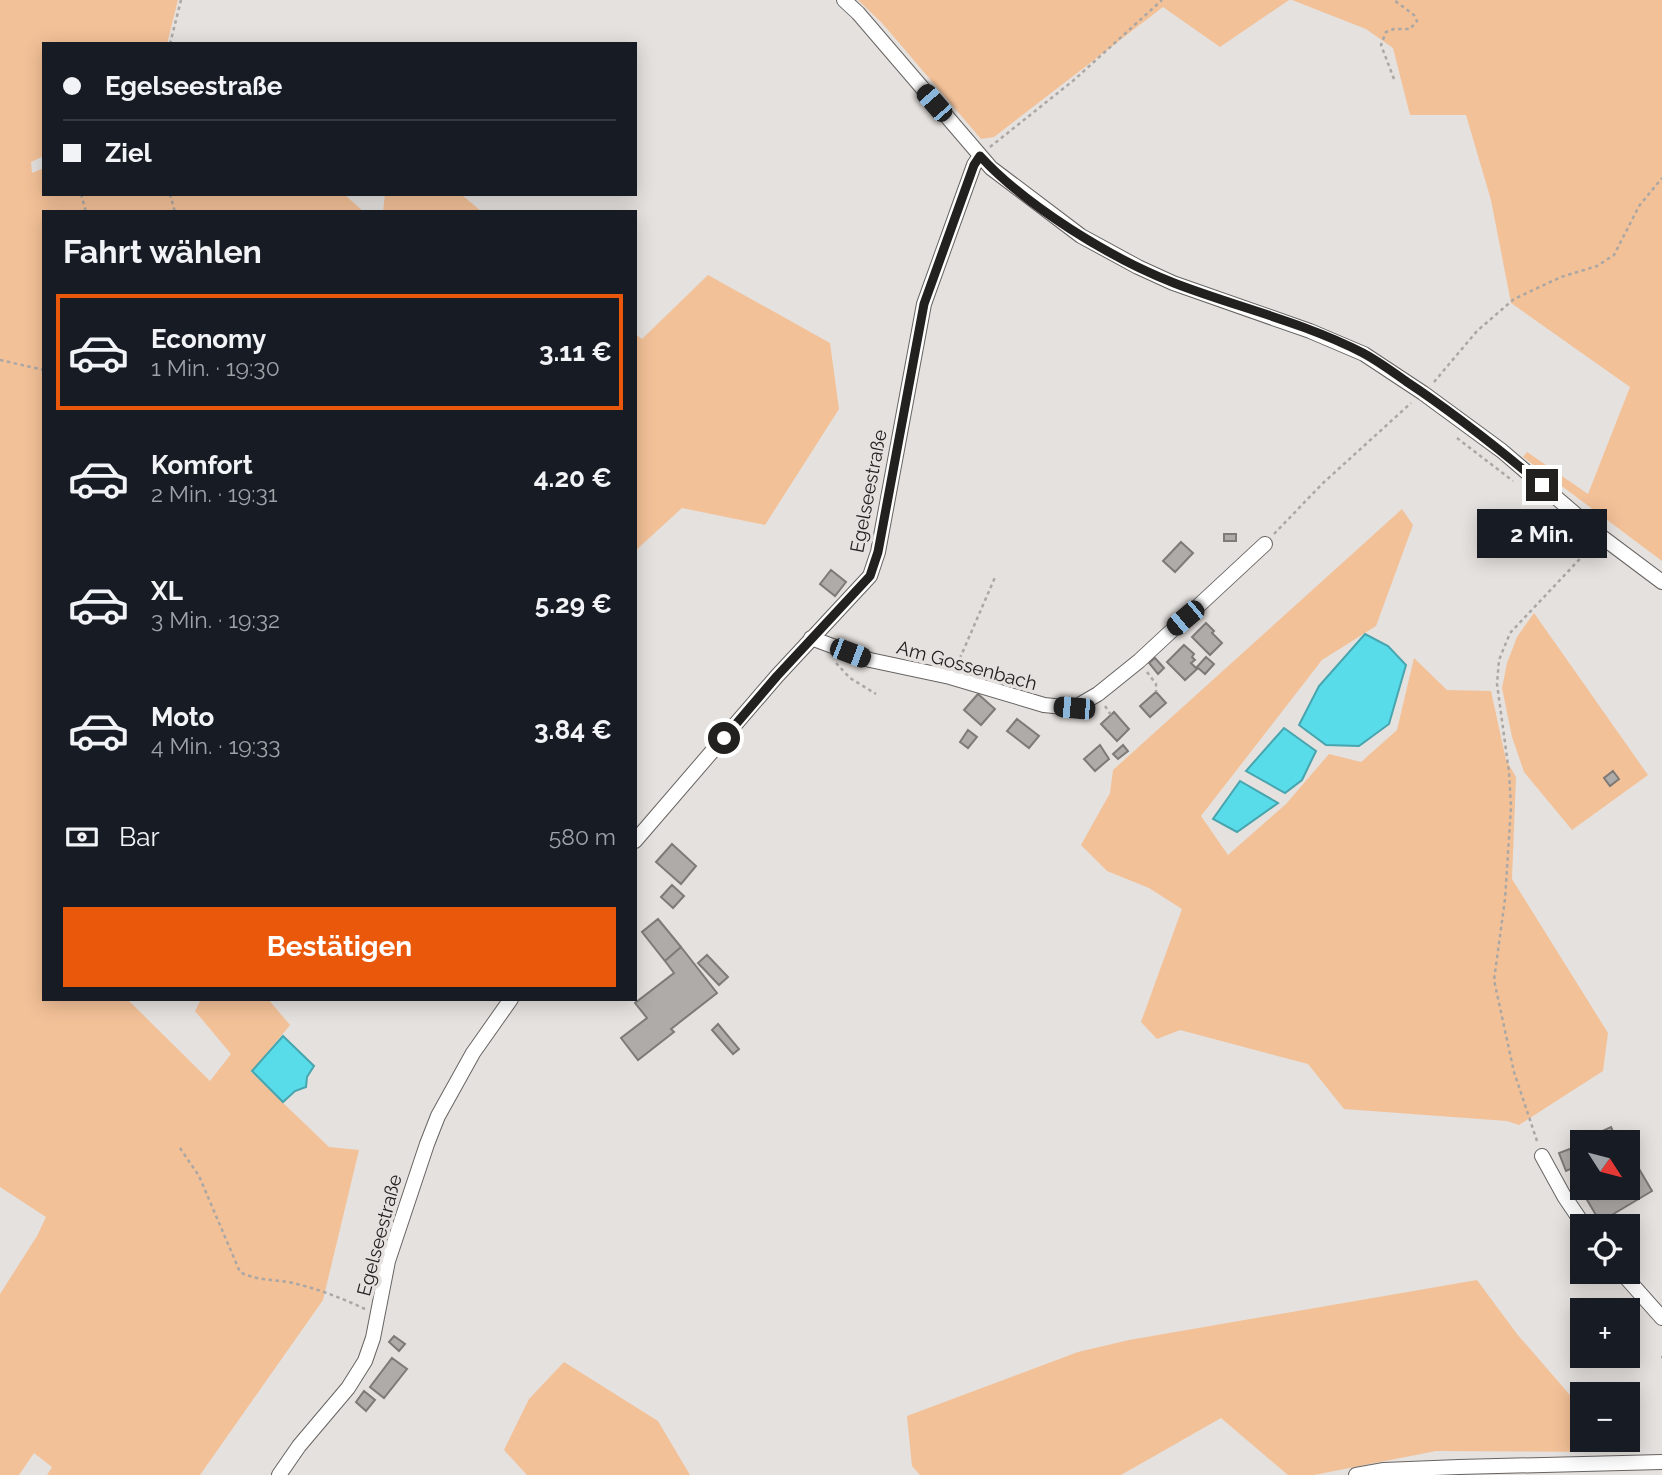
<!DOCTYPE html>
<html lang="de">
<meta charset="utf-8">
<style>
:root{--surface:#171b24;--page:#242831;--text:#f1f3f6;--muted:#9ea1a6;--line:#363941;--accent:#ea580c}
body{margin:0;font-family:Raleway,sans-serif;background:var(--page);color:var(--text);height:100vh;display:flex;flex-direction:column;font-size:26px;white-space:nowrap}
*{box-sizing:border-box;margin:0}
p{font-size:23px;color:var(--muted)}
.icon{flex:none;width:38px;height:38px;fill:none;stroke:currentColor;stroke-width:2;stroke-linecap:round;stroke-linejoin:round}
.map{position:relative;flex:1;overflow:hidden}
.panel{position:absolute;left:42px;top:210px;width:595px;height:791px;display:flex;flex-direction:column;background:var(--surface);border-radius:0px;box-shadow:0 4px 18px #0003}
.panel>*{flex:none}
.hud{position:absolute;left:42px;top:42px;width:595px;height:154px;border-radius:0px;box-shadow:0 4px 18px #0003;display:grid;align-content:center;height:154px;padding:0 21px;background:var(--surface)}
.needle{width:46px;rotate:126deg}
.fabs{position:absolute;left:1570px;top:1130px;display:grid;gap:14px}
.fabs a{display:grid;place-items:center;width:70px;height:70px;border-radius:0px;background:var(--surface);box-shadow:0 4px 18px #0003;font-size:35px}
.end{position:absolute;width:32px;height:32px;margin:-16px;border:9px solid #232120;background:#fff;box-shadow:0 0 0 4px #fff}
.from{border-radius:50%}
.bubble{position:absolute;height:49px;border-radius:0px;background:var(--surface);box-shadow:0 4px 18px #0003;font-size:23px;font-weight:700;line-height:49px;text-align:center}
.car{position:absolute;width:21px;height:42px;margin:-21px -10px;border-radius:9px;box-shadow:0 0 5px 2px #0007;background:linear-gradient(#222 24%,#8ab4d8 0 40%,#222 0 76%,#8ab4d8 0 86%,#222 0)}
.hud b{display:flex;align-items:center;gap:24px;height:66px;font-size:26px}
.hud b+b{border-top:2px solid var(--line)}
.hud i{width:18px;height:18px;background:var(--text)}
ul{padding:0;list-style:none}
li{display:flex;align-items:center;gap:21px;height:116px;margin:0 14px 10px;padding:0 7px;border:4px solid transparent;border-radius:0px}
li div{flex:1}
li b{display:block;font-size:26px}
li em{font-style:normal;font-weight:700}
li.active{border-color:var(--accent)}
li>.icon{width:63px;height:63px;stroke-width:1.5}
h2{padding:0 21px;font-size:32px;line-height:84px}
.pay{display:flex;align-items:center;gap:18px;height:77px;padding:0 21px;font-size:26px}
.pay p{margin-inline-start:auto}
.primary-button{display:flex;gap:14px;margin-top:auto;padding:14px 21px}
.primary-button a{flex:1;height:80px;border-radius:0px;background:var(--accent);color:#fff;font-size:28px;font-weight:700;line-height:80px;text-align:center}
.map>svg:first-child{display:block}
.green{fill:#f3c198}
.water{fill:#58dcea;stroke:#48a4ad;stroke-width:2}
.building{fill:#afaba8;stroke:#7e7a78;stroke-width:2}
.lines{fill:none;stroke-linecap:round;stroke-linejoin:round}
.minor-casing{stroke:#676462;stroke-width:16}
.path{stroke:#aaa7a4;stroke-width:2.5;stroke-dasharray:3.5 3.5;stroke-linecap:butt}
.minor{stroke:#fff;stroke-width:14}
.route{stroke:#232120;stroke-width:9}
.labels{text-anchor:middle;stroke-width:7;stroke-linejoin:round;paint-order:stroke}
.street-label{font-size:19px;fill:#232120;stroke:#e5e1de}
</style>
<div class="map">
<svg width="1662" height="1475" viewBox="0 0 1662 1475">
<rect width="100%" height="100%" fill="#e5e1de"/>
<!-- green -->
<path class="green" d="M0 0H178L167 44H44V156L31 162 32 173 44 168V194H344L364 212H44V999H127L210 1081 231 1054 195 1011 201 999H268L290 1025 251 1072 329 1147 359 1150 323 1300 200 1475H47L52 1467 34 1453 19 1475H0V1294L37 1236 46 1217 0 1187Z
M858 0H1289L1220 47 1163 7 994 137 981 139 882 23Z
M1292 0H1662V561L1523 457 1527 452 1588 494 1630 387 1511 303 1491 200 1466 115H1410L1393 48 1366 29Z
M385 194H461L482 212H383Z
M708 275 830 343 839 409 765 525 682 508 635 551V334L642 339Z
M1402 509 1413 525 1376 626 1322 660 1201 816 1228 855 1286 804 1329 754 1361 762 1397 730 1414 658 1447 690 1491 691 1506 760 1516 777 1512 879 1608 1033 1603 1071 1519 1125 1507 1121 1344 1109 1308 1064 1180 1030 1157 1039 1141 1022 1182 909 1149 888 1107 871 1081 845 1110 793 1113 770Z
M1534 613 1648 775 1572 830 1524 772 1512 737 1502 688 1507 663 1517 637Z
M1477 1280 1517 1334 1582 1409V1440H1594L1596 1452 1436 1451 1314 1475H1288L1221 1418 1121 1475H920L912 1466 907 1416 1078 1352 1129 1340Z
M564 1362 658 1421 690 1475H527L504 1450 529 1399Z"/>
<!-- water -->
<path class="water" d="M1365 634 1388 646 1406 665 1389 724 1359 746 1326 745 1299 725 1319 686Z
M1284 728 1316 751 1302 780 1285 793 1246 771Z
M1240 781 1278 803 1237 832 1213 819Z
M283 1036 314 1066 307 1077 306 1087 295 1091 283 1102 252 1071Z"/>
<!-- building -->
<path class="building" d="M1224 534H1236V541H1224Z
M1181 542 1193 553 1175 572 1163 561Z
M831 570 846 582 835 596 820 584Z
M1206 623 1214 631 1212 633 1222 643 1210 655 1192 637Z
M1184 645 1194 654 1192 657 1195 660 1191 663 1197 669 1185 680 1167 662Z
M1206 657 1214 664 1205 674 1197 667Z
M1155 658 1164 668 1158 674 1149 663Z
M1156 692 1166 703 1150 717 1140 706Z
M978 694 995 709 981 725 964 710Z
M1114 712 1129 729 1117 741 1101 724Z
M1017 719 1039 736 1029 748 1007 731Z
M968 730 977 737 968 748 960 742Z
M1100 745 1109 759 1095 771 1084 759Z
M1123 745 1128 751 1118 759 1113 754Z
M1613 771 1619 779 1610 786 1604 778Z
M672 844 696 866 681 884 656 862Z
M672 885 684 896 673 908 661 897Z
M658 919 681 947 665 961 642 932Z
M681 947 717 993 671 1029 674 1032 638 1060 621 1038 647 1018 635 1003 674 973 665 961Z
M707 955 728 977 719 985 698 963Z
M718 1024 739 1049 733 1054 712 1030Z
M1611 1127 1618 1143H1582V1162L1574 1144Z
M1575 1147 1582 1164 1566 1171 1559 1153Z
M1635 1162 1652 1191 1600 1222 1583 1193 1591 1188H1628V1166Z
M394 1336 405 1344 399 1351 389 1342Z
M392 1358 407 1369 384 1398 370 1387Z
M364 1391 375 1400 366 1411 356 1402Z"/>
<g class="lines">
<defs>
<path id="minor" d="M844 0 858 13 991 168 1081 236 1138 267 1173 283 1310 331 1364 354 1423 393 1502 451 1602 537 1662 582
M811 638 870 660 950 677 1044 705 1074 708 1098 694 1139 661 1265 544
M635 841 777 676 870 576 878 552 924 304 974 165 980 156
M1542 1156 1564 1196 1585 1227
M1621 1272 1662 1318
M279 1475 299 1446 348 1388 365 1361 373 1338 388 1261 427 1144 438 1116 473 1053 511 999
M1356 1475 1384 1470 1459 1467 1662 1462"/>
</defs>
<!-- minor casing -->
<use href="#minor" class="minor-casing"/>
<!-- path -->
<path class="path" d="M170 44 181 0
M1394 79 1381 45 1386 32 1394 29H1410L1417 21 1414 15 1394 0
M990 147 1074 80 1162 0
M81 194 86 212
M170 194 175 212
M0 360 44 370
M1434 382 1477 331 1514 299 1561 277 1597 266 1614 255 1639 206 1662 178
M1457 438 1513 481
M1274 534 1322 484 1411 403
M836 663 850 678 876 694
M957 665 996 575
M1147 672 1156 684V692
M1105 706 1111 715
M1537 1141 1514 1072 1494 980 1505 899 1511 807 1509 772 1497 684 1499 660 1510 633 1592 546
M180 1148 199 1176 240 1272C257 1281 274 1279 293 1283 318 1289 342 1298 365 1309
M1661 1357H1662"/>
<!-- minor -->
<use href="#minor" class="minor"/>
</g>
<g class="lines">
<!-- route -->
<path class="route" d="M724 738 777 676 870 576 878 552 924 304 974 165 980 156C1026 206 1110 258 1174 283 1236 307 1303 322 1363 353 1378 361 1393 372 1407 382 1454 413 1499 449 1542 485"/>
</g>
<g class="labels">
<!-- street labels -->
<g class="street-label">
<text transform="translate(868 491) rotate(-79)" y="7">Egelseestraße</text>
<text transform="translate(967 665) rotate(15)" y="7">Am Gossenbach</text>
<text transform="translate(379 1235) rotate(-75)" y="7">Egelseestraße</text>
</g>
</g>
</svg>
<div class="fabs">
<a><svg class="needle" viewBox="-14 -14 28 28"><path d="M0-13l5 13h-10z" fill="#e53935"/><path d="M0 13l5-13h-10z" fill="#9ea1a6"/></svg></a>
<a><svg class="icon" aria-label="locate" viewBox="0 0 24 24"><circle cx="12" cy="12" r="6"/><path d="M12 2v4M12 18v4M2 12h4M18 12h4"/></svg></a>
<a>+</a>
<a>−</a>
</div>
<i class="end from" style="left:724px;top:738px"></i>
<i class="end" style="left:1542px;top:485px"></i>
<div class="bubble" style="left:1477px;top:509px;width:130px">2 Min.</div>
<i class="car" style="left:934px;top:103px;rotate:319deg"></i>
<i class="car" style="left:1185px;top:618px;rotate:230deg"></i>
<i class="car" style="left:850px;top:653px;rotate:111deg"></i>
<i class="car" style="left:1074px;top:708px;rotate:275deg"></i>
<div class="hud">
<b><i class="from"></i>Egelseestraße</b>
<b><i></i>Ziel</b>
</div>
<section class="panel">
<h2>Fahrt wählen</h2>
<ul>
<li class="active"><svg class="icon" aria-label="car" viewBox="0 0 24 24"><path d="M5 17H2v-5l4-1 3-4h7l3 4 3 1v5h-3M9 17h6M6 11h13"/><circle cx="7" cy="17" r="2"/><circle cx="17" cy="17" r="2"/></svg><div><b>Economy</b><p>1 Min. · 19:30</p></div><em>3.11 €</em></li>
<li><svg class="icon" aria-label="car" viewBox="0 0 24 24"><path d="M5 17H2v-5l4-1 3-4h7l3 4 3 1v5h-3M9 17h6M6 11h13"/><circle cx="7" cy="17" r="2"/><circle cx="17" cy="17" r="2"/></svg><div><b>Komfort</b><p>2 Min. · 19:31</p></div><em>4.20 €</em></li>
<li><svg class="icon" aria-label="car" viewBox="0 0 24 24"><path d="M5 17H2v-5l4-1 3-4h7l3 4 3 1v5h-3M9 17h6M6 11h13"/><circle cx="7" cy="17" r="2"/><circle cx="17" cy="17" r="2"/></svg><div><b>XL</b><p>3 Min. · 19:32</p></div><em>5.29 €</em></li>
<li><svg class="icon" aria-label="car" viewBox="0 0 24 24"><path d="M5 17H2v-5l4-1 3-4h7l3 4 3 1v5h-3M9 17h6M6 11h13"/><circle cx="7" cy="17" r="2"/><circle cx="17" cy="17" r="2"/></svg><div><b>Moto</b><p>4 Min. · 19:33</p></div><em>3.84 €</em></li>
</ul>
<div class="pay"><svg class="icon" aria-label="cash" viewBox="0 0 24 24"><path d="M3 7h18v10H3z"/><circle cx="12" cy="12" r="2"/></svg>Bar<p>580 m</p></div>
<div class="primary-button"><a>Bestätigen</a></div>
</section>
</div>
